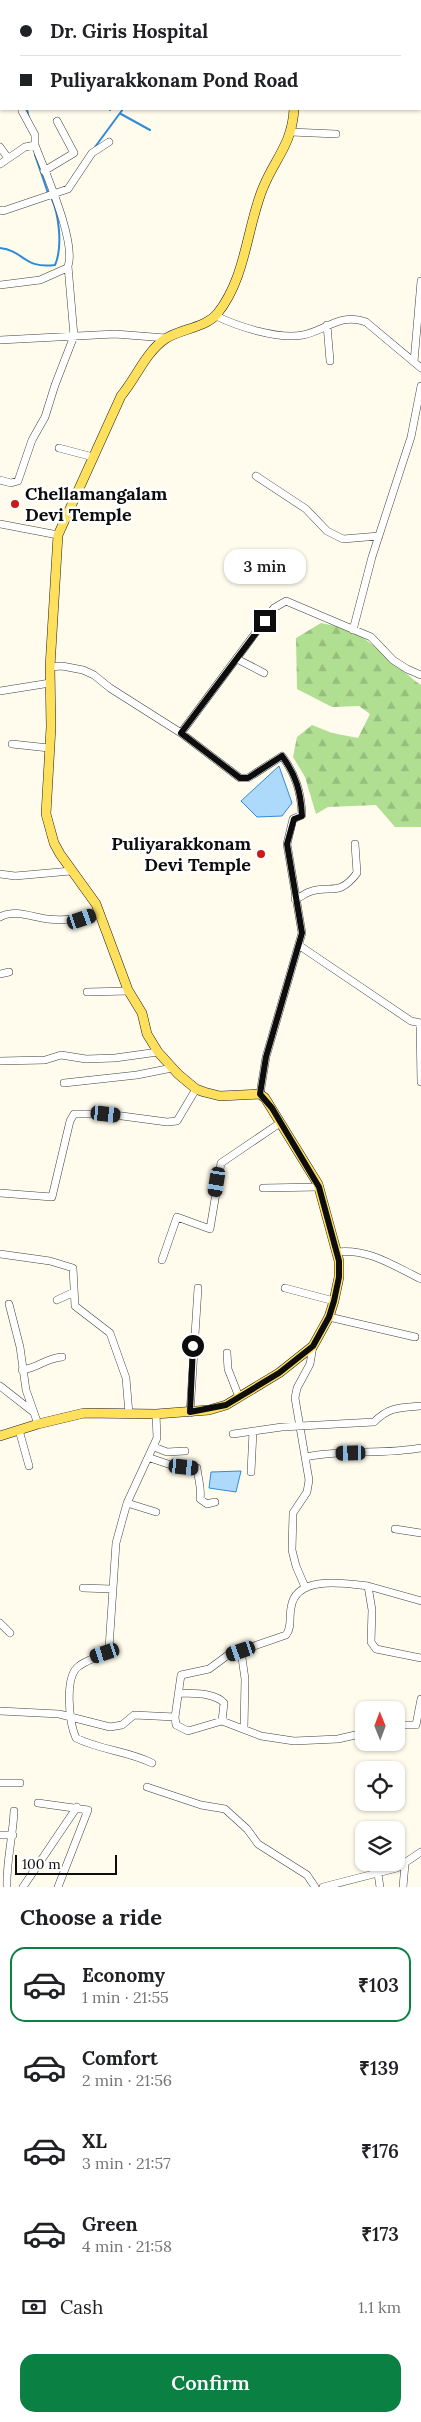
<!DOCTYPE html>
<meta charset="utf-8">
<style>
:root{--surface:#fff;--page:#f2f2f2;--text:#202124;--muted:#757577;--line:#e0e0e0;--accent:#0b8043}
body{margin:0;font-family:Lora,serif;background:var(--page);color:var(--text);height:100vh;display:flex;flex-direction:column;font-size:19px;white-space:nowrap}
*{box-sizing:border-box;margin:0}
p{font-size:16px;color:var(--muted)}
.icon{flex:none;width:28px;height:28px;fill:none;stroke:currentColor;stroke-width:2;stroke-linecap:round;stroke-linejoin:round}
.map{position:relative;height:1887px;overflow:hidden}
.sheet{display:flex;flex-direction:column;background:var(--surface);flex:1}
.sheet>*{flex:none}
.banner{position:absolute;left:0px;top:0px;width:421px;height:110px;box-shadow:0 1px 4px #0004;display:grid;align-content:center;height:110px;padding:0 20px;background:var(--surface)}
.needle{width:32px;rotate:359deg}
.fabs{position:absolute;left:355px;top:1701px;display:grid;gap:10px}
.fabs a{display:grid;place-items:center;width:50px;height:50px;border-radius:10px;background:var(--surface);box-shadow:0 1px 4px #0004;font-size:25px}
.scale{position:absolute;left:15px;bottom:12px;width:102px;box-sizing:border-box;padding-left:5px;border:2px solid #0d0d0d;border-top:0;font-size:14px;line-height:18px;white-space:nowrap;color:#0d0d0d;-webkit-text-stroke:4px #fff;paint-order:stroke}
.end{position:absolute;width:22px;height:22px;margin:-11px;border:6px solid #0d0d0d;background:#fff;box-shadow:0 0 0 2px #fff}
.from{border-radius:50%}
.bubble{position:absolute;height:35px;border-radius:15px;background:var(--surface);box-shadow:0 1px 4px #0004;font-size:16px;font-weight:600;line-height:35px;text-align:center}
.car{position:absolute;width:15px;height:30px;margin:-15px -8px;border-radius:6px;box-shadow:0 0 4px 1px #0007;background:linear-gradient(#222 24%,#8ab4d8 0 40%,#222 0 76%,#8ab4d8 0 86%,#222 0)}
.banner b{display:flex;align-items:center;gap:18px;height:48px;font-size:19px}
.banner b+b{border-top:1px solid var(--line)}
.banner i{width:12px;height:12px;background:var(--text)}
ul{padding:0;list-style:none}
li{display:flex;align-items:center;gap:15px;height:75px;margin:0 10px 8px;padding:0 10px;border:2px solid transparent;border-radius:15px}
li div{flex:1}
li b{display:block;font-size:19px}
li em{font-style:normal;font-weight:600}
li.on{border-color:var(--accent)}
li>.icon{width:45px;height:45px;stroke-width:1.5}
h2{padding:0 20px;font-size:22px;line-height:60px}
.pay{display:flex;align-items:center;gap:12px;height:55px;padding:0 20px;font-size:19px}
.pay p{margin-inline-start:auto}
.primary-button{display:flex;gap:10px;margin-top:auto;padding:10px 20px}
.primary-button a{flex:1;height:58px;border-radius:15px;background:var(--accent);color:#fff;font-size:20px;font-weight:600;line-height:58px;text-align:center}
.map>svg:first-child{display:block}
.forest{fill:url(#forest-firs)}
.water{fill:#addafb;stroke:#2f8bd8}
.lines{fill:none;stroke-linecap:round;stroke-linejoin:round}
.stream{stroke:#2f8bd8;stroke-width:2}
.minor-casing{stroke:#404040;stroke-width:8}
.major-casing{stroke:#1e1e1e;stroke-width:10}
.minor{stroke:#fff;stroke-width:7}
.major{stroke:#ffe05d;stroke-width:9}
.route{stroke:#0d0d0d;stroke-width:6}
.poi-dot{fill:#c81b1a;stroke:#fff;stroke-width:2}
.labels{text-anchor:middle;stroke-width:5;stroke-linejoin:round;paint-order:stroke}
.poi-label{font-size:18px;font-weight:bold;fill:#0d0d0d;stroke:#fff;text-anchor:start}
</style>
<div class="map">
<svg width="421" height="1887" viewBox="0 0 421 1887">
<defs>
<pattern id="forest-firs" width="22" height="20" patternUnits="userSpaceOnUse" patternTransform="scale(1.25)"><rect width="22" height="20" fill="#b0df92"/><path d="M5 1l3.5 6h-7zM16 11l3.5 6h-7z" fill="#96be7d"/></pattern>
</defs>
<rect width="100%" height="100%" fill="#fffced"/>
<!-- forest -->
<path class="forest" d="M321 623C330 625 342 627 351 631 376 643 398 669 421 685V827H395L376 805 328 807 316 814 305 777 293 757 297 737 312 725 332 733 358 738 370 714 359 706 332 707 297 689 296 638Z"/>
<!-- water -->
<path class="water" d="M279 766 292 803 282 816 257 817 241 801Z
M241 1471 236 1492 209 1488 211 1472Z"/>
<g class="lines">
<!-- stream -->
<path class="stream" d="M0 105H1
M27 109 29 119
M109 109 110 110
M121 114 150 130
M95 147 123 109
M35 155 48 193
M0 248C25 251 23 269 55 265 63 247 59 214 51 197"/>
<defs>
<path id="minor" d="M378 0V1
M77 1 78 0
M152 1 153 0
M322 1V0
M420 31H421
M22 111 35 135V145
M291 132 336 134
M0 147 8 158
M0 164 25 147 35 145C44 169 79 247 67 268L40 280 0 285
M44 171 74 153 57 121
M0 210 3 211 68 189 92 153 109 142
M216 316C237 326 278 340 303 335 325 331 341 312 366 322L421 368
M327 325 330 361
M0 340 115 334 166 338
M414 362 421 281
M59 448 93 457
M256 476 306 509 327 531 343 539 379 536
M0 480 11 483 18 481 32 440 45 417 55 385 74 336 68 266
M0 524 58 535
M353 630 372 557 411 437 421 386
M237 659 264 673
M50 667 62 666 83 670 94 675 110 688 181 733 240 778H248L282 756C296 775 301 792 302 815L293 819 287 844 302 933 266 1057 260 1094
M0 691 50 683
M181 733 274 608 286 601 371 637 393 660 407 669 421 675
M12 744 49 748
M0 874 15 876 71 871
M295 899C300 898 304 894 309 892 331 884 338 898 357 873L355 844
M0 917C14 909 32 917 47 919 65 921 82 919 99 913
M300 946 411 1021 421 1023
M0 974 9 972
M87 992 129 991
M420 1023 421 1082
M0 1061 45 1060 61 1055 86 1059 115 1058 158 1052
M64 1083 137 1075 172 1068
M263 1188 319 1187
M0 1193 52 1197 70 1121 74 1114H107L167 1122 177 1121 196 1089
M336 1252C368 1248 392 1265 421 1279
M0 1254 50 1261 73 1268 75 1306 110 1333 126 1378 129 1414
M162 1260 177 1217 210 1229 221 1163 280 1123
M285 1288 334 1301
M57 1300 74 1292
M9 1304 20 1347 26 1390 38 1424
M329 1317 415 1337
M227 1353 228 1369 239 1397
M22 1370C41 1367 43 1359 62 1357
M0 1386 32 1411
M190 1413 198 1288
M19 1430 29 1466
M233 1434 282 1427 374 1422C390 1406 400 1408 421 1406
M154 1447 167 1452 185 1451
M306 1457C344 1449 383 1455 421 1448
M150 1458 171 1465 197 1468C198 1479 202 1488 200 1499L207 1504 215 1502
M251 1472 253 1431
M127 1503 156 1512
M395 1529 421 1533
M368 1586 421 1601
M305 1587 296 1566 292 1550 293 1513 307 1492 309 1480 295 1398 297 1388 310 1364 313 1346
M83 1588 112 1589
M0 1623 10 1633
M241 1651 245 1679 244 1729
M179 1693C193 1694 214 1692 224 1703L222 1721
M0 1711 59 1714 110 1727 122 1725 134 1715 175 1717 181 1675 209 1669 228 1655 286 1635C292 1628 289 1617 291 1608 295 1575 344 1583 368 1586L372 1610 371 1642 376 1649 421 1658
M175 1717 176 1725 188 1731 222 1721 261 1736 294 1741 338 1739 364 1733
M396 1725H416L421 1699
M152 1763C128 1751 100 1750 76 1738 69 1723 64 1676 79 1666 88 1659 102 1657 109 1648L116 1543 127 1503 157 1438 156 1414
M0 1783H20
M147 1787 201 1805 225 1809 247 1829 258 1844 307 1875 315 1887
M38 1803 88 1810 58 1887
M0 1835H13
M378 1874 380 1887
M7 1887C6 1862 13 1837 14 1811
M23 1887 77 1807
M323 1887 397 1868 421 1852
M403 1887 405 1864"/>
<path id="major" d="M282 1V0
M0 1436 38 1424 84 1413 156 1414 209 1410 226 1405 279 1373 313 1346 329 1317 334 1301 339 1277V1261L318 1184 265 1098 260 1094 220 1096 204 1092 196 1089 178 1074 158 1052 147 1034 142 1013 128 990 96 904 60 854 54 843 46 814 51 727 50 667 58 535 121 396C136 378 146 352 165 339 180 329 205 328 217 314 245 279 246 234 261 193 272 161 292 147 294 109"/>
</defs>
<!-- minor casing -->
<use href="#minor" class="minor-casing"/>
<!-- major casing -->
<use href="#major" class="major-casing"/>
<!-- minor -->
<use href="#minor" class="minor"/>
<!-- major -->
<use href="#major" class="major"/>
</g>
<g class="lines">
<!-- route -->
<path class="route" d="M193 1346 190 1412 226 1405 279 1373 313 1346 329 1317 334 1301 339 1277V1261L319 1187 272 1108 260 1094 266 1057 302 933 287 844 294 819 302 816C301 792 296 775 282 756L248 778H240L181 733 265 621"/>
</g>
<!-- markers -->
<g class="poi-dot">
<circle cx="15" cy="504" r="5"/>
<circle cx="261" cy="854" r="5"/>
</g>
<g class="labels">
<!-- poi labels -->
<g class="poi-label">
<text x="25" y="500">Chellamangalam<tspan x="25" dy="21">Devi Temple</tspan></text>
<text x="251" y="850" text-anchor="end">Puliyarakkonam<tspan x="251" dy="21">Devi Temple</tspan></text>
</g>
</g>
</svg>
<div class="fabs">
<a><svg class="needle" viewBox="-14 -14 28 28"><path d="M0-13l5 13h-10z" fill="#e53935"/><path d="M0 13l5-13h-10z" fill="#757577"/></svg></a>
<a><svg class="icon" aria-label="locate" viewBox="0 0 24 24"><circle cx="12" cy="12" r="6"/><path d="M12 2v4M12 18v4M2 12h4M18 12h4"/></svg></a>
<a><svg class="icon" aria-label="layers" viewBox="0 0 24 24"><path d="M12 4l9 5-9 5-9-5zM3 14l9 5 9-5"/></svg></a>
</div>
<div class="scale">100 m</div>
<i class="end from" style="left:193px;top:1346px"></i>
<i class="end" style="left:265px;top:621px"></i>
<div class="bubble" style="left:224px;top:549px;width:82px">3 min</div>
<i class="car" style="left:82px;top:919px;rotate:71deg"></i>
<i class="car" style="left:106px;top:1114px;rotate:96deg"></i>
<i class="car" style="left:217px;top:1182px;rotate:189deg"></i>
<i class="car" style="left:351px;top:1453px;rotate:269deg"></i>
<i class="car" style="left:184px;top:1467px;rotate:96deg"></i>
<i class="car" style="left:241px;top:1651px;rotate:251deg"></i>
<i class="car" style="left:105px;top:1653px;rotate:252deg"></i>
<div class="banner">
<b><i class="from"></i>Dr. Giris Hospital</b>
<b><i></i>Puliyarakkonam Pond Road</b>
</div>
</div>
<section class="sheet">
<h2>Choose a ride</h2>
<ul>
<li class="on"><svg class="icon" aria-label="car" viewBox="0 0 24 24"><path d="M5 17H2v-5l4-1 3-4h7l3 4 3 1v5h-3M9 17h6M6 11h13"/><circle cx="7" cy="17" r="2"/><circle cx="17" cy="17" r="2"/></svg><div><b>Economy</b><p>1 min · 21:55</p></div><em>₹103</em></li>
<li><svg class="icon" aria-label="car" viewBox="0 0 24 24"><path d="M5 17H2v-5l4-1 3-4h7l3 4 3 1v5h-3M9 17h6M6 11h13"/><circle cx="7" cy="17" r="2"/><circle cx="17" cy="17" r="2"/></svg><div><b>Comfort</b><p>2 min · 21:56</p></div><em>₹139</em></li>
<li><svg class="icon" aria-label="car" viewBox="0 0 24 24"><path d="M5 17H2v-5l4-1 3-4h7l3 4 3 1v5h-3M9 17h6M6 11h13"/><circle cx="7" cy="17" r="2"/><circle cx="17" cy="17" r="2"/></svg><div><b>XL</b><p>3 min · 21:57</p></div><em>₹176</em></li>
<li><svg class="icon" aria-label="car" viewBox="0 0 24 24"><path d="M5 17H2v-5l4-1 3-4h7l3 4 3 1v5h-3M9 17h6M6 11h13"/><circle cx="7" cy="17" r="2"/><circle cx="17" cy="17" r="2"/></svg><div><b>Green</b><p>4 min · 21:58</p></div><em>₹173</em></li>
</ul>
<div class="pay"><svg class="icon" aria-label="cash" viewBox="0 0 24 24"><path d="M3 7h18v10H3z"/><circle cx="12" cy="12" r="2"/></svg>Cash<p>1.1 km</p></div>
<div class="primary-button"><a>Confirm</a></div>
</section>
